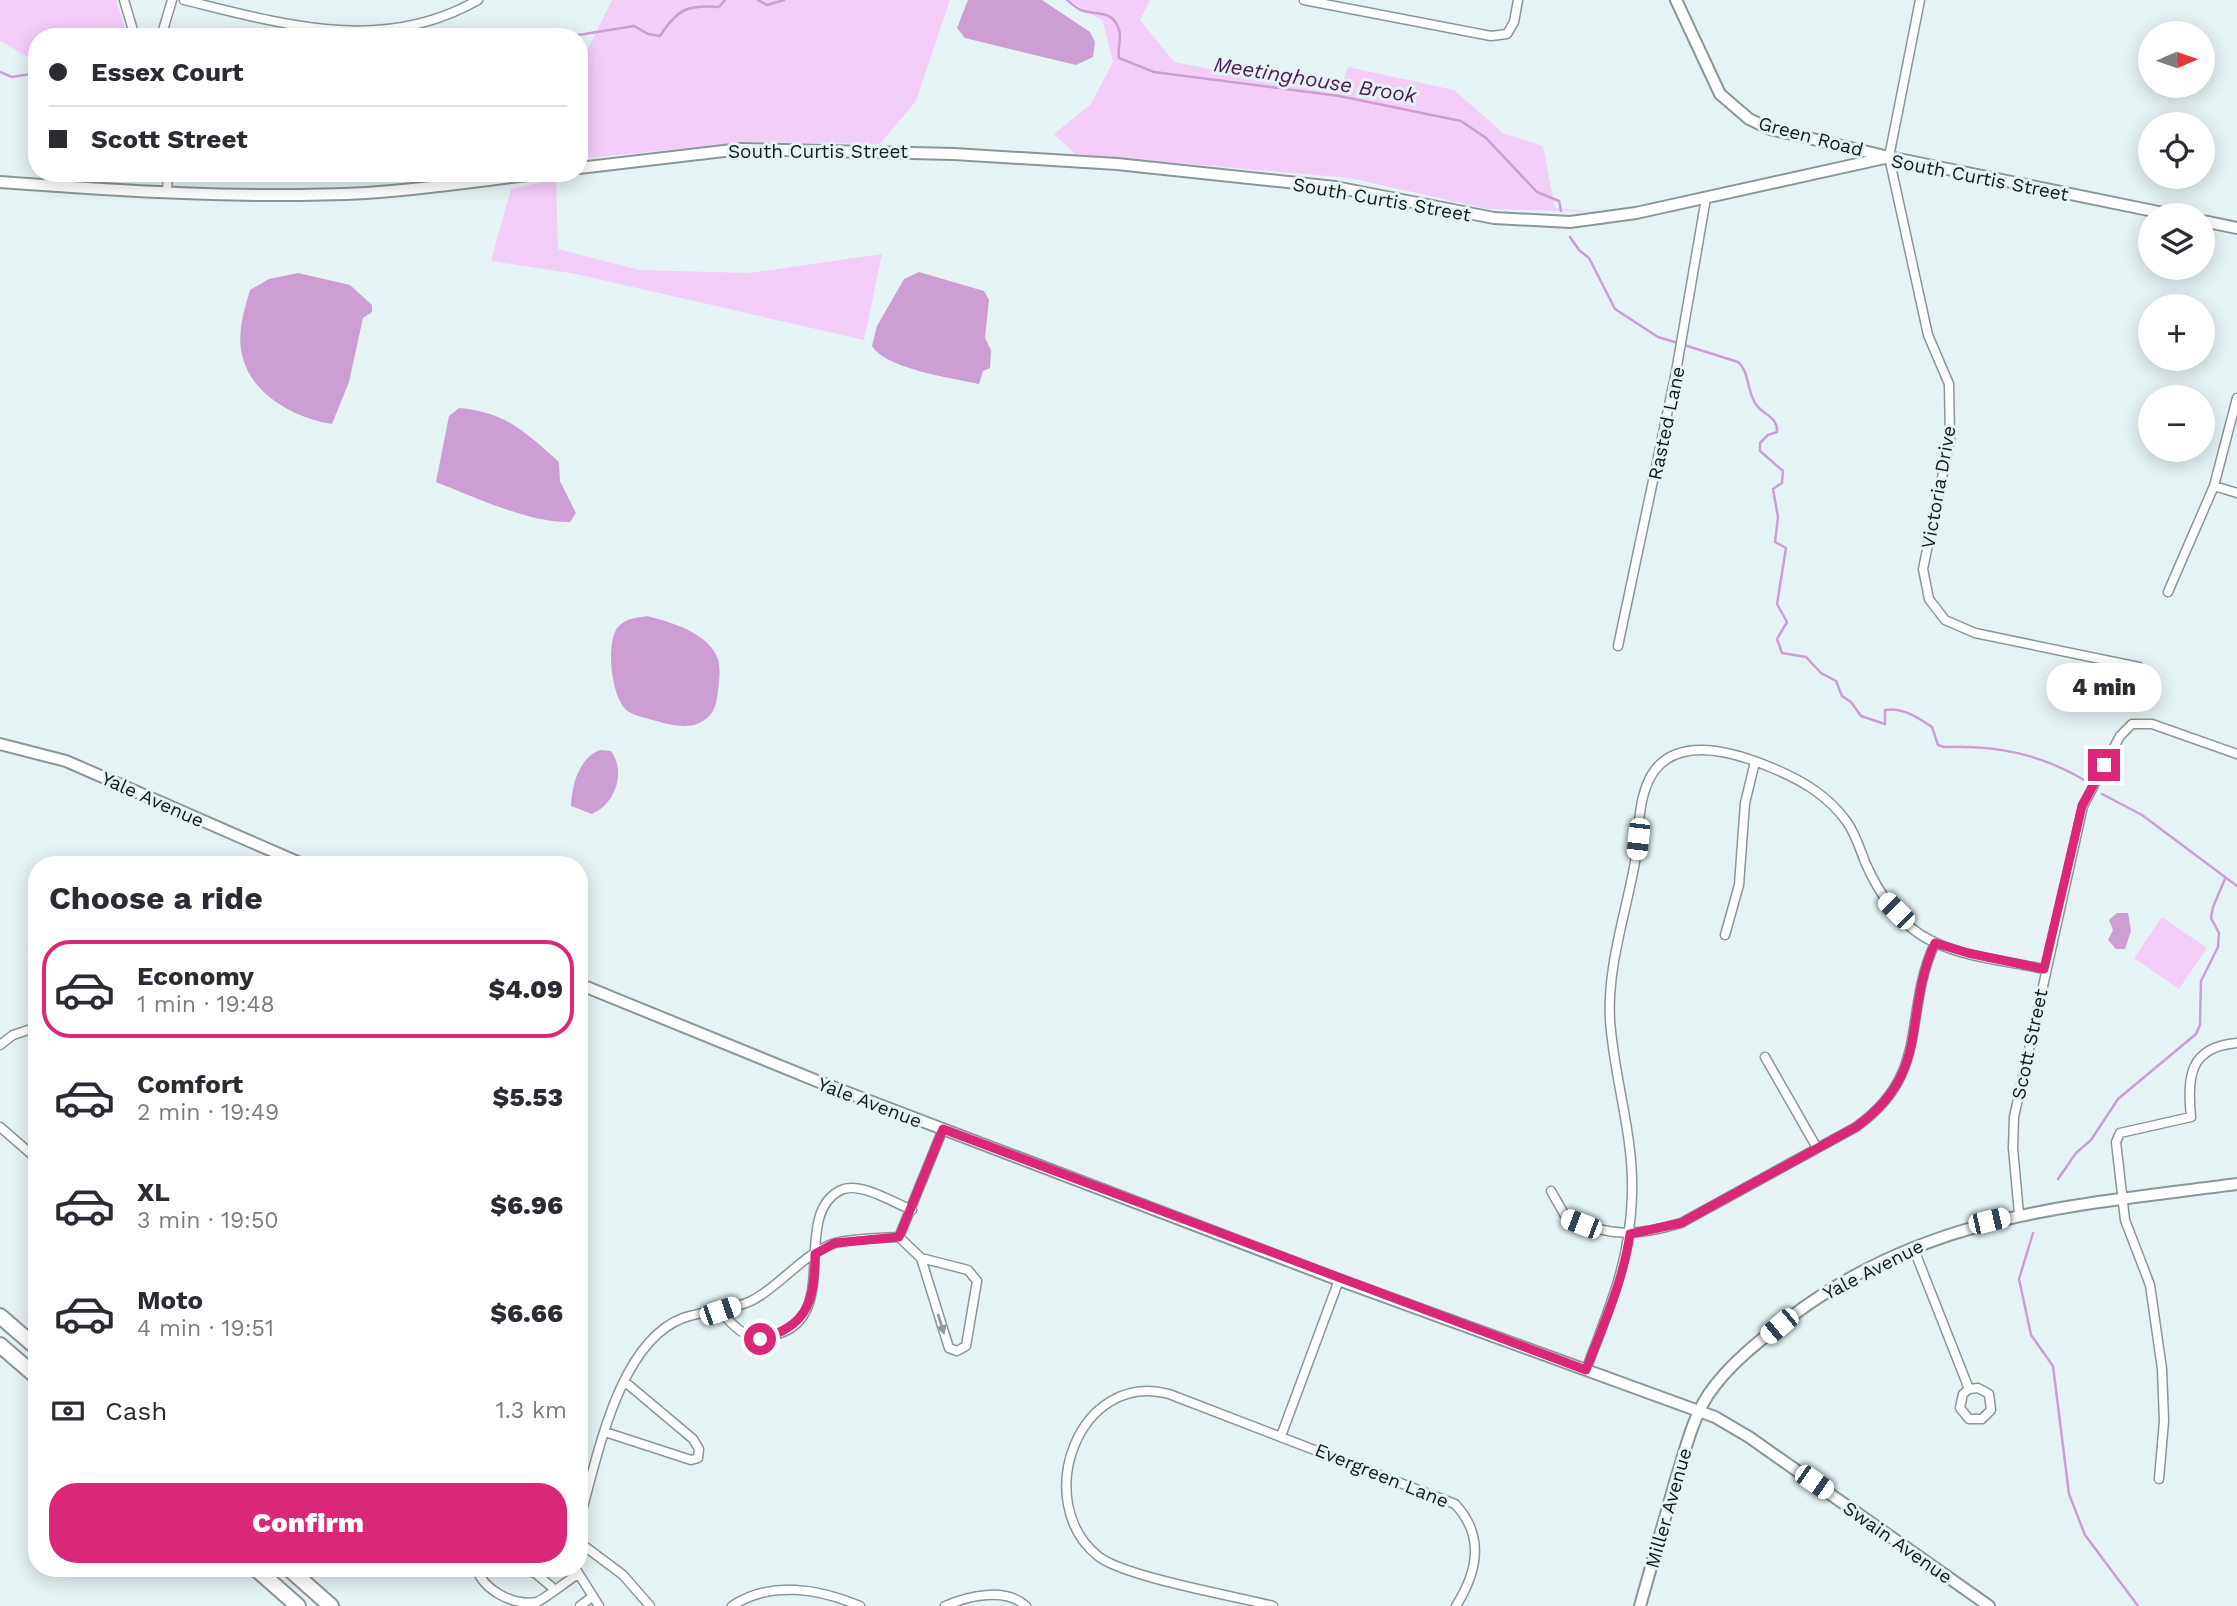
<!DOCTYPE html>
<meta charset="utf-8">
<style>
:root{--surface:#fff;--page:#f7f7f7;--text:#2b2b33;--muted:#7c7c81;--line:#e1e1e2;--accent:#db2777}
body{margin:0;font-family:"Work Sans",sans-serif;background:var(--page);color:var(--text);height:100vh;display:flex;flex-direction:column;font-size:26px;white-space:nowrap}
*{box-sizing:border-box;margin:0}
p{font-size:23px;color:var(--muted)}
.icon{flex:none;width:38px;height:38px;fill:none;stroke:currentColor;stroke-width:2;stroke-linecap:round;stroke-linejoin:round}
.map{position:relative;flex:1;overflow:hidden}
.sheet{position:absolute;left:28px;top:856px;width:560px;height:721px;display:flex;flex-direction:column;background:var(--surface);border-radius:28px;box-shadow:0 4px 18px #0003}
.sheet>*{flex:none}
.hud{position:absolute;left:28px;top:28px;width:560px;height:154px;border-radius:28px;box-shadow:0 4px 18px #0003;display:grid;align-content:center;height:154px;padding:0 21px;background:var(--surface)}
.needle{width:46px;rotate:88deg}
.buttons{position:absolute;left:2138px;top:21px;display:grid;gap:14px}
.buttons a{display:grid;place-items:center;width:77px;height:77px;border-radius:50%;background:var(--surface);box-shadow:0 4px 18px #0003;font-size:35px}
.end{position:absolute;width:32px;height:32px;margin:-16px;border:9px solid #db2777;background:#fff;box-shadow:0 0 0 4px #fff}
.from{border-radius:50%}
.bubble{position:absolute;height:49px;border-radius:24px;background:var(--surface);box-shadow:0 4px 18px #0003;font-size:23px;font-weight:800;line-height:49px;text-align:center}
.car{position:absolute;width:21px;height:42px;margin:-21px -10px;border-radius:9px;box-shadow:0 0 5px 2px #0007;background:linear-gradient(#fff 24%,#345 0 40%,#fff 0 76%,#345 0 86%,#fff 0)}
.hud b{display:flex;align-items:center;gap:24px;height:66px;font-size:26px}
.hud b+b{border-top:2px solid var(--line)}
.hud i{width:18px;height:18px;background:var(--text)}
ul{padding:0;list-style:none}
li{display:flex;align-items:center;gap:21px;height:98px;margin:0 14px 10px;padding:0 7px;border:4px solid transparent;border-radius:28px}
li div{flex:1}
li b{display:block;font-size:26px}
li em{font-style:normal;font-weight:800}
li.selected{border-color:var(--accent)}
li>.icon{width:63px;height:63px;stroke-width:1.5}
h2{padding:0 21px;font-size:32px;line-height:84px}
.pay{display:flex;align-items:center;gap:18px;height:77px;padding:0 21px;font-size:26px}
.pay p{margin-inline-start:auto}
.button{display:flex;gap:14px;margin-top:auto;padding:14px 21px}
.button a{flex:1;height:80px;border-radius:28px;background:var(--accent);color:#fff;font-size:28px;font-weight:800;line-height:80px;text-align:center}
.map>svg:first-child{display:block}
.green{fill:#f3cef9}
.water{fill:#cd9ed4}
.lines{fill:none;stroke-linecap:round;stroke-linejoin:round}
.stream{stroke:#cd9ed4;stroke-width:2.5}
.street-casing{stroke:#8a9697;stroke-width:11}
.secondary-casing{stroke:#8a9697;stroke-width:14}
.highway-casing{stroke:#8a9697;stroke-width:18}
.street{stroke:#fff;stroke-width:8}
.secondary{stroke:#fff;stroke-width:10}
.highway{stroke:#fff;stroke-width:14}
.oneway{fill:#959898}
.route{stroke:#db2777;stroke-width:9}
.labels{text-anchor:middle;stroke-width:6;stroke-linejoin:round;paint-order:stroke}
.street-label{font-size:19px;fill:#141919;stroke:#e6f3f4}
.water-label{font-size:21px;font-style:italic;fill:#501859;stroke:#e6f3f4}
</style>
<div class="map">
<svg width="2237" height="1606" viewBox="0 0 2237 1606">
<rect width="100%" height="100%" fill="#e6f3f4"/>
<!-- green -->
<path class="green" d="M0 0H116L128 37H37V62L0 41Z
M612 0H950L916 101 880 144 746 142 579 159V98L585 55Z
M1069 0H1150L1140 20 1174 62 1339 94 1348 67 1454 90 1503 133 1543 146 1555 208 1598 212 1488 209 1350 178 1075 154 1054 134 1091 104 1113 62 1103 21Z
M556 179 558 249 639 270 749 273 882 254 864 340 576 274 491 261 511 189Z
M2162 917 2207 948 2179 989 2134 958Z"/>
<!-- water -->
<path class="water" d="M968 0H1042L1090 32 1095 42 1093 57 1076 65 965 38 957 28Z
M919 272 984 291 989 300 985 338 991 350 990 368 983 371 979 384C952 378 886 369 872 346L877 326 904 279Z
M298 273 350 285 372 305V312L363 318 349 382 332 424C295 418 251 395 242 355 237 333 244 311 250 290L269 279Z
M459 408C506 412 525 432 559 462L560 481 576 513 570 522C530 523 474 497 436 482L449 416Z
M647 616C671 622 709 633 718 659 721 670 719 681 718 691 716 708 713 717 697 724 686 728 670 725 660 722 651 719 637 717 629 712 611 701 605 642 618 627 626 618 636 618 647 616Z
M600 750 611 751C626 772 616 803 592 814L571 806C572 784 579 758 600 750Z
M2117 913H2128L2131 931 2125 949H2116L2108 940 2113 930 2109 920Z"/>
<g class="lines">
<!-- stream -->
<path class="stream" d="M758 0 767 5 784 0
M1067 0C1071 3 1076 8 1081 10 1097 16 1113 9 1119 30 1122 39 1117 48 1119 58L1154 72 1339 96 1461 121 1486 138 1537 192 1559 201 1561 211
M566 37 634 26 648 34 660 36C678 8 688 5 719 7L725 0
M0 72 12 77 37 73
M1570 237 1579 250 1589 258 1615 309 1658 337 1678 343
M1684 345 1738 362C1749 371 1747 390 1755 403 1762 415 1778 416 1777 432L1768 435 1760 443V451L1783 471 1782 483 1773 489 1778 517 1775 542 1786 548 1777 604 1787 622 1777 639 1782 653 1806 657 1821 673 1836 681 1842 696 1851 702 1861 716 1885 724V710C1903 707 1918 718 1932 727L1938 745 1944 747C1996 745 2041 754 2086 781
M2102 794 2142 815 2237 886
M2058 1179 2076 1153 2091 1140 2118 1099 2196 1034 2200 1025 2201 981 2218 947 2219 933 2211 918 2213 907 2225 879
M2033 1233 2019 1279 2031 1335 2053 1366 2069 1494 2085 1535 2138 1606"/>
<defs>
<path id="street" d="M124 0 135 37
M184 0C283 24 382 55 478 0
M1304 0 1491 36 1507 34 1514 22 1518 0
M1920 0 1889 157 1928 335 1949 384 1950 439 1923 569 1929 599 1945 620 1975 633 2139 667
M161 37 172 0
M167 191 168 173
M2214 486 2237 493
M2168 592 2214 486 2237 398
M1618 646 1676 372 1706 198
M1725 935 1739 885 1745 803 1755 762
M0 1045 13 1035 37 1027
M1765 1057 1817 1148
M0 1127 37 1159
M1551 1191 1567 1219C1611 1236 1635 1237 1681 1223L1856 1127C1932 1073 1902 1014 1935 943
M2019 1214 2013 1148 2014 1117 2083 806 2120 736 2132 724H2152L2237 754
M899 1237 921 1258 949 1348 957 1351 966 1346 977 1281 968 1270 921 1258
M1913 1247 1969 1389 1963 1394 1960 1408 1969 1419H1982L1991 1410 1989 1394 1978 1388 1969 1389
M720 1311C737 1330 747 1342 774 1335 844 1319 789 1215 841 1190 860 1181 894 1203 912 1210
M1586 1370C1609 1308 1630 1264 1632 1195 1634 1135 1614 1079 1610 1020 1607 967 1626 913 1635 862 1639 838 1637 813 1645 790 1664 729 1734 751 1777 770 1805 782 1829 797 1847 822 1855 833 1860 849 1865 862 1878 892 1901 927 1932 941 1966 958 2007 961 2044 969
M605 1432 691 1460 698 1458 699 1449 693 1439 624 1381
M1281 1436 1339 1280
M2159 1479 2164 1421 2162 1369 2150 1285 2125 1220 2116 1142 2120 1133 2191 1117C2187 1077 2189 1047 2237 1043
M579 1521C597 1461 617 1343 683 1318 705 1310 730 1311 751 1301 781 1286 803 1253 835 1243 854 1238 879 1238 899 1237L943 1129
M579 1542 623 1575 650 1606
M476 1568C484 1590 512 1606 537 1602 546 1598 567 1581 578 1574
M517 1568 535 1573 553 1588
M575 1568 599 1606
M580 1606 592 1597
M732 1606C771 1580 820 1589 860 1606
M945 1606C968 1596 1005 1587 1026 1606
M1273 1606C1235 1596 1124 1577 1098 1556 1031 1502 1078 1370 1169 1394L1455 1504C1485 1536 1478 1571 1456 1606"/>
<path id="secondary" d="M1676 0 1720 94 1749 119 1770 129 1889 157 2173 215
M579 168 741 149 954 154 1117 164 1335 187 1494 218 1570 222 1636 213 1889 157
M0 182C121 191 245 199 366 193 425 189 483 181 541 173
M2203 221 2237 228
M0 744 66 761 302 864
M579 984 817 1081 1339 1280 1715 1417 1749 1437 1989 1606
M1640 1606C1652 1564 1664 1521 1676 1479 1685 1451 1692 1420 1708 1395 1728 1365 1760 1340 1788 1319 1926 1213 2072 1206 2237 1184"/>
<path id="highway" d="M0 1316 37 1348
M0 1345 37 1377
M255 1568 298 1606
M288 1568 331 1606"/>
</defs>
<!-- street casing -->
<use href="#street" class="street-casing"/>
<!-- secondary casing -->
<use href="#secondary" class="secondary-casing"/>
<!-- highway casing -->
<use href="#highway" class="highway-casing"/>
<!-- street -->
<use href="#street" class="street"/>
<!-- secondary -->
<use href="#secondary" class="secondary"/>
<!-- highway -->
<use href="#highway" class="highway"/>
</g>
<!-- one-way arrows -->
<defs><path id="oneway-solid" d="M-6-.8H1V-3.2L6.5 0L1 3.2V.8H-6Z" transform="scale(1.75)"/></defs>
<use class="oneway" href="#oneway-solid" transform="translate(941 1324) rotate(73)"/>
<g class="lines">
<!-- route -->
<path class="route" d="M760 1339C808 1327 815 1300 815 1254L835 1243 899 1237 943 1129 1586 1370C1603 1325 1623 1282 1630 1234L1681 1223 1856 1127C1933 1072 1902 1015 1935 943L1968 953 2044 969 2082 806 2104 765"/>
</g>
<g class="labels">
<!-- street labels -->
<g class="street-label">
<text transform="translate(1811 136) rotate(15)" y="7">Green Road</text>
<text x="818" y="158">South Curtis Street</text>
<text transform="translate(1980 177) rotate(11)" y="7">South Curtis Street</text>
<text transform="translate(1382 199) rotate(10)" y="7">South Curtis Street</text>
<text transform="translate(1666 423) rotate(-78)" y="7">Rasted Lane</text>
<text transform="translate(1938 487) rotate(-80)" y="7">Victoria Drive</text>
<text transform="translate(153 799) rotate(24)" y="7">Yale Avenue</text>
<text transform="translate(2029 1044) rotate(-78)" y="7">Scott Street</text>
<text transform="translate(870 1102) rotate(21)" y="7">Yale Avenue</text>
<text transform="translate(1873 1269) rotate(-27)" y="7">Yale Avenue</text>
<text transform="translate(1382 1475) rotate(22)" y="7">Evergreen Lane</text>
<text transform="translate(1668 1508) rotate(-74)" y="7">Miller Avenue</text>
<text transform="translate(1898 1542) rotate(35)" y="7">Swain Avenue</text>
</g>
<!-- water labels -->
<g class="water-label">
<text transform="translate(1315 80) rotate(9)" y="7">Meetinghouse Brook</text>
</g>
</g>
</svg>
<div class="buttons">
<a><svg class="needle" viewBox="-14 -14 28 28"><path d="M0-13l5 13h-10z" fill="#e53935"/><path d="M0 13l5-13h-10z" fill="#7c7c81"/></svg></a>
<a><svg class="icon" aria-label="locate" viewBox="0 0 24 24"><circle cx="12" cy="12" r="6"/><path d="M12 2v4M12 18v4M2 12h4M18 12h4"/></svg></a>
<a><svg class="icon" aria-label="layers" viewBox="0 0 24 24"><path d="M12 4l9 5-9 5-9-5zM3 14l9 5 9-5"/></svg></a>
<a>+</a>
<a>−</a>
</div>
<i class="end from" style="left:760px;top:1339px"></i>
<i class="end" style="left:2104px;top:765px"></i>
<div class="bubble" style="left:2046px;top:663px;width:116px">4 min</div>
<i class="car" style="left:1638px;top:839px;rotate:186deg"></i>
<i class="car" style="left:1896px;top:911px;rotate:315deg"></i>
<i class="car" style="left:1989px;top:1221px;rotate:77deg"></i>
<i class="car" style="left:1581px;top:1224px;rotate:291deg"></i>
<i class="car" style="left:720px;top:1311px;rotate:71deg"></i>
<i class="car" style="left:1779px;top:1326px;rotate:230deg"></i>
<i class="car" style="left:1814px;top:1482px;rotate:125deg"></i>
<div class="hud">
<b><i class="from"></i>Essex Court</b>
<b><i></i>Scott Street</b>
</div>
<section class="sheet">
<h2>Choose a ride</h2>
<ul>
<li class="selected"><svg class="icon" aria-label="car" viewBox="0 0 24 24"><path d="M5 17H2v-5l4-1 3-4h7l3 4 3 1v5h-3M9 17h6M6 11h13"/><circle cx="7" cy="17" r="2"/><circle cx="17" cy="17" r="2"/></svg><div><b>Economy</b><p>1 min · 19:48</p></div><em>$4.09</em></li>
<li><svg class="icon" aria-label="car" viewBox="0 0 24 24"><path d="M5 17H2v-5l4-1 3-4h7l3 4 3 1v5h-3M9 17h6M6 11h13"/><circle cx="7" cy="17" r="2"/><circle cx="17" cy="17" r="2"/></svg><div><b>Comfort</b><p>2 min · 19:49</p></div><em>$5.53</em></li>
<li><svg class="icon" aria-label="car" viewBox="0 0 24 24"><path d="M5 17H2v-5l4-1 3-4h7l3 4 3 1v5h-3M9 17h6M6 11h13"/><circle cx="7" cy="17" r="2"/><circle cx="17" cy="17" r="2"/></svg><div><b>XL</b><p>3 min · 19:50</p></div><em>$6.96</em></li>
<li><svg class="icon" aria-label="car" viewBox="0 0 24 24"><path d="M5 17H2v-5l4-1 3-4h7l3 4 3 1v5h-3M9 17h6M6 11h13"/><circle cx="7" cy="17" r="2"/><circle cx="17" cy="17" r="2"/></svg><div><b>Moto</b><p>4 min · 19:51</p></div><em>$6.66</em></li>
</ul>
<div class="pay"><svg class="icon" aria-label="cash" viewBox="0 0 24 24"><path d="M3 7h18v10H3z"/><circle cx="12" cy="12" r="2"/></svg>Cash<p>1.3 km</p></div>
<div class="button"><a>Confirm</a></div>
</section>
</div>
